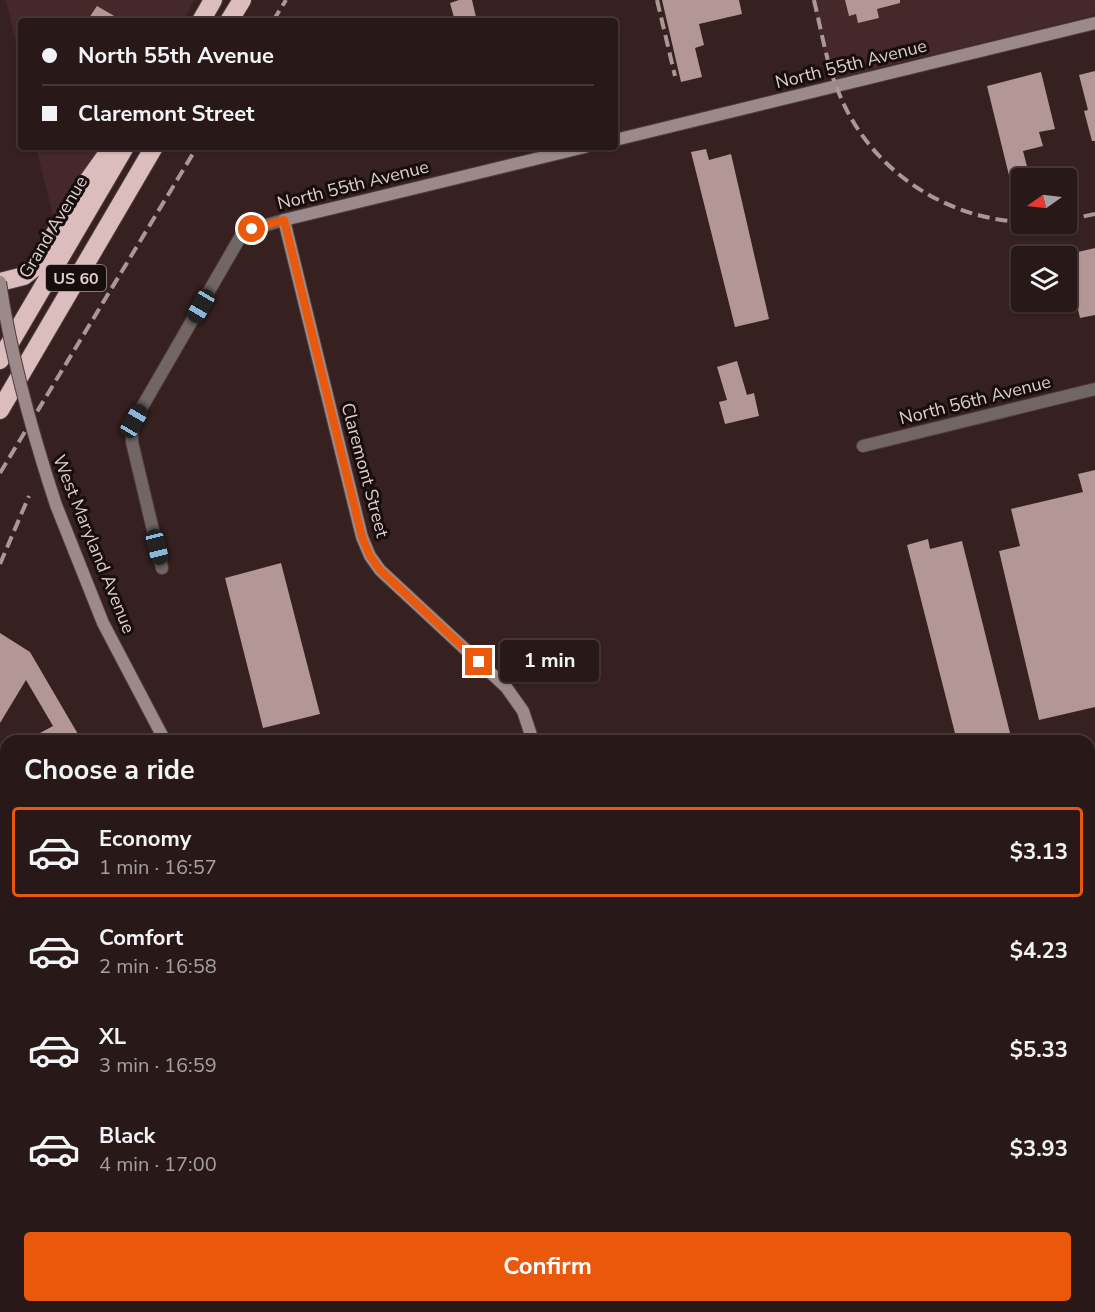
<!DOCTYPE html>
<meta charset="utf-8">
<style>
:root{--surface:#281818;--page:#342525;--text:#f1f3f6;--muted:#a5a0a2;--line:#443737;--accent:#ea580c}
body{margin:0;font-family:"Nunito Sans",sans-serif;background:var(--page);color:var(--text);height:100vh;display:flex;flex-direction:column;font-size:22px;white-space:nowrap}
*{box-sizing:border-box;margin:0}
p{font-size:20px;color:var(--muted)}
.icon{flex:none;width:33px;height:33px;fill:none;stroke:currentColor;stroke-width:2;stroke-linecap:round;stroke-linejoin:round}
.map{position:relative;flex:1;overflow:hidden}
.sheet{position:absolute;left:0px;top:735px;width:1095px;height:578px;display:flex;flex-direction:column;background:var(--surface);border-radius:18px 18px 0 0;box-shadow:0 2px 4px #0004,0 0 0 2px var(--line)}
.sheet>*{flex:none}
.banner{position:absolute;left:18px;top:18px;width:600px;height:132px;border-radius:6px;box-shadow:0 2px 4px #0004,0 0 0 2px var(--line);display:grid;align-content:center;height:132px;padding:0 24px;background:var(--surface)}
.needle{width:39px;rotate:256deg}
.fabs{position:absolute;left:1011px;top:168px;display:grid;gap:12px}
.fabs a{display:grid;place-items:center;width:66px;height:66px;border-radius:6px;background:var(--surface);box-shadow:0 2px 4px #0004,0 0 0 2px var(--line);font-size:30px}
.end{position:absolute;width:27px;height:27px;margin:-14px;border:8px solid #ea580c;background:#fff;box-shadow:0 0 0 3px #fff}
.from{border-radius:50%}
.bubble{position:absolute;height:42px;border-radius:6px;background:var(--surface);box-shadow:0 2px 4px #0004,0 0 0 2px var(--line);font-size:20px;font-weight:700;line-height:42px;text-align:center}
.car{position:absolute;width:18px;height:36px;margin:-18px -9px;border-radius:8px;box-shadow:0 0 4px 2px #0007;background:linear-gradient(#222 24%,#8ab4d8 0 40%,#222 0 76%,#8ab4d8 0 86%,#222 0)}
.banner b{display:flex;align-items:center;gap:21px;height:57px;font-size:22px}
.banner b+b{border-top:2px solid var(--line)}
.banner i{width:15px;height:15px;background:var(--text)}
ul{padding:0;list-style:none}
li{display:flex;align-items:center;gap:18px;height:90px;margin:0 12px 9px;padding:0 12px;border:3px solid transparent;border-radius:6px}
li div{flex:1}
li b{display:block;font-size:22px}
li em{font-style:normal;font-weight:700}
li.current{border-color:var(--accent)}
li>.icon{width:54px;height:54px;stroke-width:1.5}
h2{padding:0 24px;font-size:27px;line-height:72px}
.primary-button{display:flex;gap:12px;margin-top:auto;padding:12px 24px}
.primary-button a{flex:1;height:69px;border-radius:6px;background:var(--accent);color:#fff;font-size:24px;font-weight:700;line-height:69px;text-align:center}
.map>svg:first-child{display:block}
.built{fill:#452829}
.building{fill:#b39696}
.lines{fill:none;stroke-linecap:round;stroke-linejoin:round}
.street-casing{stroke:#513c3c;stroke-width:14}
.secondary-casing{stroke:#513c3c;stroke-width:14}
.highway-casing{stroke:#513c3c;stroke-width:20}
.street{stroke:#726665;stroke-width:12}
.secondary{stroke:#9c8989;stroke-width:12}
.highway{stroke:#dbbdbd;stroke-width:18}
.rail{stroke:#a99897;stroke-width:4;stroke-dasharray:12 6;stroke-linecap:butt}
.secondary-bridge-casing{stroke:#513c3c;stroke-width:14;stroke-linecap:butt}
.secondary-bridge{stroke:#9c8989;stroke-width:12}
.route{stroke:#ea580c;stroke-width:8}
.labels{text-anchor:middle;stroke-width:6;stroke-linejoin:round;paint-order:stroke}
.shield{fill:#170d0d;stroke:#a29493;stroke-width:1.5}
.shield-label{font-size:16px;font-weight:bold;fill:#ddcecd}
.street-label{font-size:18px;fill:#ddcecd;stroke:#170d0d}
</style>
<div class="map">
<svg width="1095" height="1312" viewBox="0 0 1095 1312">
<rect width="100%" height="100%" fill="#362020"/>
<!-- built -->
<path class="built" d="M6 0H195L182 21H21V64Z
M811 0H1095V15L831 80Z
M36 147H106L55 223Z"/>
<!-- building -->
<path class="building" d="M459 0H472L476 17 455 21 450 3Z
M662 0H739L742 14 699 24 704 45 695 48 702 77 681 82Z
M845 0H900V3L877 9 879 18 858 23 856 14 849 16Z
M97 6 123 21H87Z
M1095 71V141H1092L1084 111 1088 110 1079 75Z
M1041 72 1055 129 1039 132 1043 146 1023 151 1030 178H1022V212H1018L987 86Z
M706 149 709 160 731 154 769 319 735 327 691 152Z
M1095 248V315L1080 318 1065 255Z
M737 361 747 395 754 393 759 416 725 424 719 402 727 400 717 367Z
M1095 470V707L1039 720 999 551 1020 546 1011 509 1083 492 1078 474Z
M928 539 930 549 962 541 1010 733 980 741H957L907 545Z
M281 563 320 714 263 728 225 578Z
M0 633 30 652 82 741H44L40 733 53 726 26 680 0 723Z"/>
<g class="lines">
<defs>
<path id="street" d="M863 446 1095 389
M162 568 132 442V430L134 421 242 234 252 229 284 220
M1089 964 1095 963
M1089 1128 1095 1127
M791 1306 792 1312
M1060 1306 1061 1312"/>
<path id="secondary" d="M615 140 1095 23
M56 505 103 623 165 741
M533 741 523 711 506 687 380 570 370 556 362 537 284 220 585 147
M1089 759 1095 757
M0 1025 6 1023
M335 1306 336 1312"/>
<path id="highway" d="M201 21 213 0
M229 21 242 0
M0 282 24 276 34 268 82 189 112 147
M0 360 125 147
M0 410 154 147"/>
</defs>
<!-- street casing -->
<use href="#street" class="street-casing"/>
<!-- secondary casing -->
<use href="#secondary" class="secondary-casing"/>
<!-- highway casing -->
<use href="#highway" class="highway-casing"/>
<!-- street -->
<use href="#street" class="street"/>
<!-- secondary -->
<use href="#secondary" class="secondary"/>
<!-- highway -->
<use href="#highway" class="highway"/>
<!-- rail -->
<path class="rail" d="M657 0 675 76
M814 0C822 33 827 67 841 98 872 170 944 218 1022 222
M273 21 286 0
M1066 220 1095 214
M0 473 197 147
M0 564 29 496"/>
<defs>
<path id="secondary-bridge" d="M0 282C11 358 32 432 56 505"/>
</defs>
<!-- secondary-bridge casing -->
<use href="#secondary-bridge" class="secondary-bridge-casing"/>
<!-- secondary-bridge -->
<use href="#secondary-bridge" class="secondary-bridge"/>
</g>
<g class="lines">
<!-- route -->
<path class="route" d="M252 229 284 220 362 537 370 556 380 570 479 662"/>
</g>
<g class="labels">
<!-- shield labels -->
<rect class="shield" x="46" y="265" width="60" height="26" rx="4.5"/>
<g class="shield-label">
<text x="76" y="284">US 60</text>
</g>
<!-- street labels -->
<g class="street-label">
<text transform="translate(851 64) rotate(-14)" y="6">North 55th Avenue</text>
<text transform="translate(353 185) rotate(-14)" y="6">North 55th Avenue</text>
<text transform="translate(53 227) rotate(-59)" y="6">Grand Avenue</text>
<text transform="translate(975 400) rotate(-14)" y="6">North 56th Avenue</text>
<text transform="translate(365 470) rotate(75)" y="6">Claremont Street</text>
<text transform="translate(94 544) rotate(68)" y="6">West Maryland Avenue</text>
</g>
</g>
</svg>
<div class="fabs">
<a><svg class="needle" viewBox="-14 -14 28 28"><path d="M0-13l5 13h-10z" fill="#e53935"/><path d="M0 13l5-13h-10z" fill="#a5a0a2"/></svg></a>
<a><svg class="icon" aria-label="layers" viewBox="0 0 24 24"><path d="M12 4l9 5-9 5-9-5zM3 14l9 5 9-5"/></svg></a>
</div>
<i class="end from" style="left:252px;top:229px"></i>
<i class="end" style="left:479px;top:662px"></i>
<div class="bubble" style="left:500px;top:640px;width:99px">1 min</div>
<i class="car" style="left:201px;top:306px;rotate:210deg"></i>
<i class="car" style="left:134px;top:421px;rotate:30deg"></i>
<i class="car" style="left:157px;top:547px;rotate:166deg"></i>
<div class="banner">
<b><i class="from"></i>North 55th Avenue</b>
<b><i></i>Claremont Street</b>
</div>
<section class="sheet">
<h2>Choose a ride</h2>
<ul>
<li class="current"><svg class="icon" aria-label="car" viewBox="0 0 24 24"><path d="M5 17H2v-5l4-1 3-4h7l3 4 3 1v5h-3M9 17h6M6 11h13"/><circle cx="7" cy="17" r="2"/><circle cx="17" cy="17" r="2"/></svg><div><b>Economy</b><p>1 min · 16:57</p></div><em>$3.13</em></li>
<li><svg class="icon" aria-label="car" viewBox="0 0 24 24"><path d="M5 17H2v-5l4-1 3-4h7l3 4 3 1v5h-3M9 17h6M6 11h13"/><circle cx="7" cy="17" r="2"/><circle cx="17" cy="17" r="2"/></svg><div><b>Comfort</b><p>2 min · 16:58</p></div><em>$4.23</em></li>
<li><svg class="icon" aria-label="car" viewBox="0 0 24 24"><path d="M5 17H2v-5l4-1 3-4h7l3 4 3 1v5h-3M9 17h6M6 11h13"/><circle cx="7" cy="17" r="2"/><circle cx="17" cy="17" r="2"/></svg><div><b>XL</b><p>3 min · 16:59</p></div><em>$5.33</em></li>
<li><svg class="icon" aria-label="car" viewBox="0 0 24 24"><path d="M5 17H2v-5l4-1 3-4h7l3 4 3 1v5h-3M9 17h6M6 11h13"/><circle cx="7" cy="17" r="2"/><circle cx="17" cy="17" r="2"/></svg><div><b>Black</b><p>4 min · 17:00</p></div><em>$3.93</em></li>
</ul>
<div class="primary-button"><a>Confirm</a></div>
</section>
</div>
